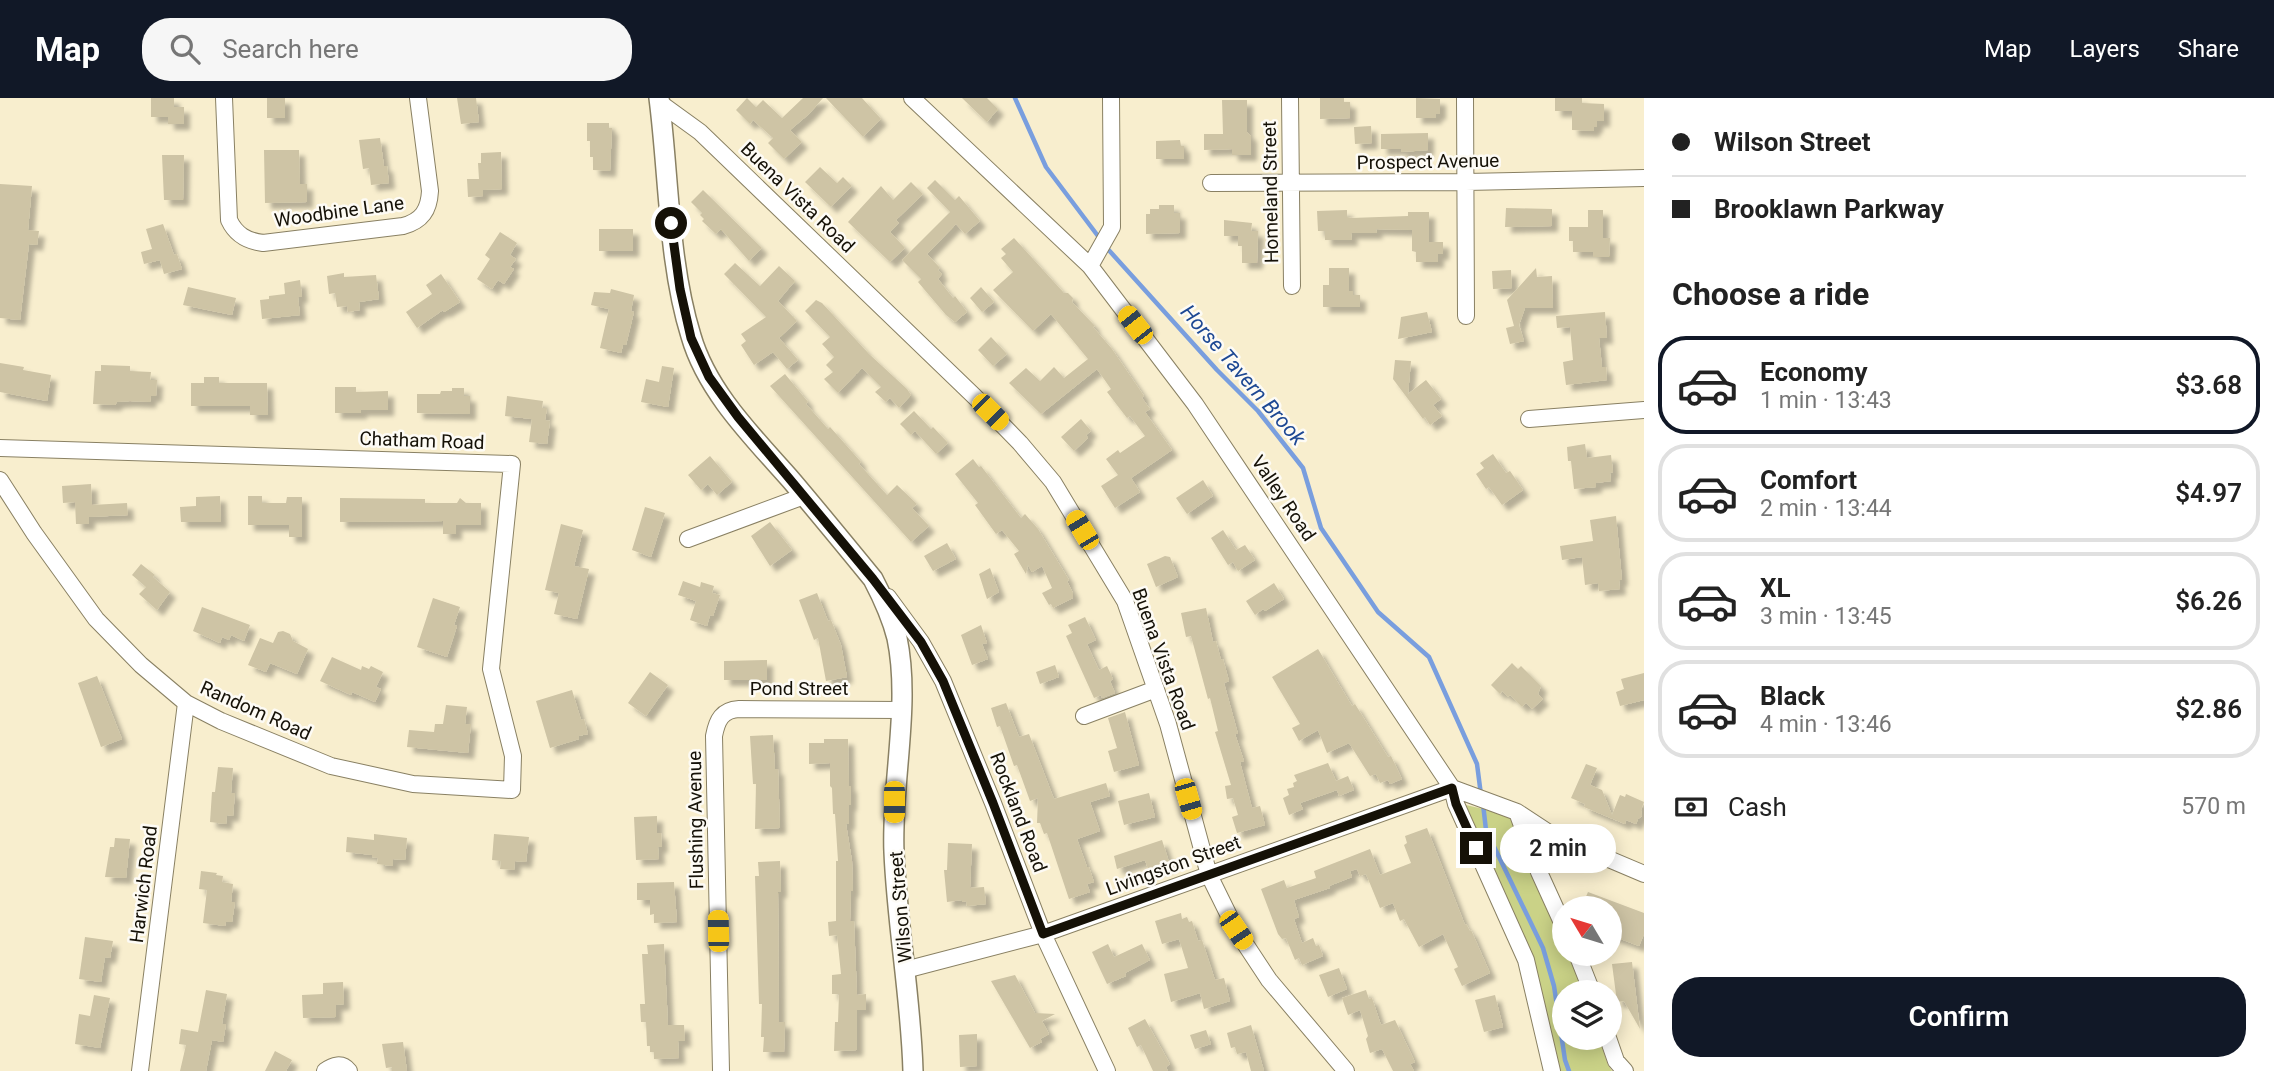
<!DOCTYPE html>
<meta charset="utf-8">
<style>
:root{--surface:#fff;--page:#f6f6f6;--text:#222;--muted:#767676;--line:#e0e0e0;--accent:#111827}
body{margin:0;font-family:Roboto,sans-serif;background:var(--page);color:var(--text);height:100vh;display:flex;flex-direction:column;font-size:26px;white-space:nowrap}
*{box-sizing:border-box;margin:0}
p{font-size:23px;color:var(--muted)}
.icon{flex:none;width:38px;height:38px;fill:none;stroke:currentColor;stroke-width:2;stroke-linecap:round;stroke-linejoin:round}
.map{position:relative;flex:1;overflow:hidden}
.side{display:flex;flex-direction:column;background:var(--surface);width:630px}
.side>*{flex:none}
.hud{display:grid;align-content:center;height:154px;padding:0 28px;background:var(--surface)}
.needle{width:46px;rotate:308deg}
.buttons{position:absolute;left:1552px;top:798px;display:grid;gap:14px}
.buttons a{display:grid;place-items:center;width:70px;height:70px;border-radius:50%;background:var(--surface);box-shadow:0 4px 18px #0003;font-size:35px}
.end{position:absolute;width:32px;height:32px;margin:-16px;border:9px solid #151107;background:#fff;box-shadow:0 0 0 4px #fff}
.from{border-radius:50%}
.bubble{position:absolute;height:49px;border-radius:24px;background:var(--surface);box-shadow:0 4px 18px #0003;font-size:23px;font-weight:600;line-height:49px;text-align:center}
.car{position:absolute;width:21px;height:42px;margin:-21px -10px;border-radius:9px;box-shadow:0 0 5px 2px #0007;background:linear-gradient(#f5c518 24%,#345 0 40%,#f5c518 0 76%,#345 0 86%,#f5c518 0)}
.hud b{display:flex;align-items:center;gap:24px;height:66px;font-size:26px}
.hud b+b{border-top:2px solid var(--line)}
.hud i{width:18px;height:18px;background:var(--text)}
ul{padding:0;list-style:none}
li{display:flex;align-items:center;gap:21px;height:98px;margin:0 14px 10px;padding:0 14px;border:4px solid var(--line);border-radius:28px}
li div{flex:1}
li b{display:block;font-size:26px}
li em{font-style:normal;font-weight:600}
li.current{border-color:var(--accent)}
li>.icon{width:63px;height:63px;stroke-width:1.5}
h2{padding:0 28px;font-size:32px;line-height:84px}
.pay{display:flex;align-items:center;gap:18px;height:77px;padding:0 28px;font-size:26px}
.pay p{margin-inline-start:auto}
.cta{display:flex;gap:14px;margin-top:auto;padding:14px 28px}
.cta a{flex:1;height:80px;border-radius:28px;background:var(--accent);color:#fff;font-size:28px;font-weight:600;line-height:80px;text-align:center}
header{display:flex;align-items:center;gap:42px;box-sizing:border-box;height:98px;padding:0 35px;background:var(--accent);color:#fff}
header strong{font-size:33px}
nav{display:flex;gap:38px;margin-inline-start:auto;font-size:24px}
.search{width:490px;height:63px;background:var(--page);display:flex;align-items:center;gap:18px;box-sizing:border-box;padding:0 24px;border-radius:28px;color:var(--muted);font-size:26px}
main{display:flex;flex:1;min-height:0}
.map>svg:first-child{display:block}
.green{fill:#cad287}
.lines{fill:none;stroke-linecap:round;stroke-linejoin:round}
.stream{stroke:#799ede;stroke-width:4.5}
.building{fill:#cec4a5;filter:url(#shadow)}
.minor-casing{stroke:#898063;stroke-width:18}
.major-casing{stroke:#898063;stroke-width:22}
.minor{stroke:#fff;stroke-width:16}
.major{stroke:#fff;stroke-width:19}
.route{stroke:#151107;stroke-width:9}
.labels{text-anchor:middle;stroke-width:5;stroke-linejoin:round;paint-order:stroke}
.street-label{font-size:19px;fill:#151107;stroke:#fdfbf5}
.water-label{font-size:21px;font-style:italic;fill:#1d4893;stroke:#fdfbf5}
</style>
<header>
<strong>Map</strong>
<div class="search"><svg class="icon" aria-label="search" viewBox="0 0 24 24"><circle cx="10" cy="10" r="6"/><path d="M15 15l6 6"/></svg>Search here</div>
<nav><a>Map</a><a>Layers</a><a>Share</a></nav>
</header>
<main>
<div class="map">
<svg width="1644" height="973" viewBox="0 0 1644 973">
<defs>
<filter id="shadow"><feDropShadow dx="6" dy="6" stdDeviation="2" flood-color="#0004"/></filter>
</defs>
<rect width="100%" height="100%" fill="#f8eece"/>
<!-- green -->
<path class="green" d="M1466 707 1509 717 1564 843V856H1570L1583 894H1564V940H1599L1608 967 1612 973H1560L1555 957 1533 862Z"/>
<g class="lines">
<!-- stream -->
<path class="stream" d="M1015 0 1046 69 1101 142
M1106 149 1217 272 1258 313 1303 370 1321 430 1378 514 1429 559 1477 666 1481 697
M1483 706 1486 732 1543 850 1554 888 1565 962 1569 973"/>
</g>
<!-- building -->
<path class="building" d="M151 0H174V9H184V26H168V19H151Z
M267 0H285V20H267Z
M457 0H476L479 24 461 26Z
M747 0 756 9 763 2 782 20 803 0H823L809 16 790 32 802 44 784 61 768 45 773 40 753 22 750 26 736 12Z
M826 0H862L881 21 863 39Z
M962 0H987L998 11 987 24Z
M1320 0H1344V4H1350V20L1320 21Z
M1416 0 1440 1V16H1436V20H1416Z
M1555 0H1582V5L1604 6V23H1597V29H1594V33L1572 32V13H1555Z
M1222 2H1247V34L1251 38V57H1232V51L1204 52V36H1223Z
M587 25H609V30H612L610 73 593 72V59H590V43H587Z
M1371 28 1372 45 1355 46 1354 29Z
M1428 35V52L1401 54V51H1381V36Z
M380 40 384 68H387L389 85 371 87 369 70 363 71 359 42Z
M1180 42 1181 48H1184V61H1156V43Z
M264 52H299L300 86H307V104L265 105Z
M501 54 502 91 483 92V98L468 99 467 81H479L478 65H481V55Z
M162 57H184L183 102H164Z
M820 69 837 85 843 79 852 88 831 109 805 84Z
M935 82 955 102 959 98 980 123 965 136 956 126 927 156 940 170 938 172 942 176 938 181 953 200 955 198 967 214 955 224 946 217 918 184 921 181 902 162 950 114 927 90Z
M911 84 923 96 896 122 899 125 890 134 905 150 890 164 848 124 881 88 893 102Z
M0 86 32 88 28 132 39 133 37 147 29 146 20 222 0 220Z
M703 92 762 150 749 163 721 131 716 136 702 123 704 121 700 117 702 115 691 104Z
M1159 107H1174V115H1180V135L1146 136V116H1150V111H1159Z
M1506 110 1552 111V128L1505 129Z
M1347 112V119L1351 120 1408 118V114H1429V144H1443V156H1438V164H1416V154L1412 153V132L1376 131 1377 135H1351L1352 142H1325V133H1318L1317 113Z
M1588 112H1603V140H1610L1609 159H1593V154H1573V143H1569V129H1588Z
M1224 122 1252 125 1251 133H1258L1257 165H1242V148H1238V138H1224Z
M163 126 174 157 177 156 182 171 164 176 160 162 144 166 141 154 152 151 146 131Z
M599 131H633V153H599Z
M500 134 517 145 510 157 516 161 510 169 514 171 504 186 498 182 492 191 477 181 490 161 485 157Z
M1014 140 1064 195H1068L1073 200 1072 204 1095 228 1093 229 1112 251 1144 298 1142 300 1150 311 1145 314 1172 352 1131 380 1140 394 1115 410 1101 388 1118 377 1106 361 1118 352 1120 355 1145 338 1130 318 1127 320 1107 294 1111 291 1097 271 1041 316 1009 285 1026 270 1040 283 1054 269 1064 280 1088 261 1051 216 1033 233 993 192 1013 174 1001 160 1006 156 1001 151Z
M735 165 760 188 779 168 795 183 778 203 797 223 779 240 798 262 787 271 773 254 754 267 741 247 746 243 741 236 766 219 724 176Z
M1329 170H1349V193H1353V197H1360V209H1323V187H1329Z
M1536 170 1537 179 1552 178 1553 210H1525L1519 227 1524 243 1510 246 1506 230 1514 228 1507 202Z
M1511 172 1512 190 1493 191 1492 173Z
M344 175V179L376 177 379 201 359 204 360 212 348 214 347 208 337 209 335 195 329 196 327 178Z
M441 176 460 204 444 214 443 212 417 230 406 214 432 196 426 187Z
M300 182 302 199H298L300 217 262 221 260 202 269 201V198L285 196 284 185Z
M188 189 236 200 232 217 183 207Z
M981 189 994 204 982 214 970 200Z
M611 191 634 197 631 213 634 214 626 247H623L621 255 600 250 609 211 591 207 594 194 610 195Z
M816 202 822 205 869 256 907 291 911 297 899 310 890 300 886 304 875 294 881 289 862 270 838 295 824 281 833 274 826 267 834 259 822 246 830 239 805 213Z
M1427 214 1432 234 1398 241 1401 219Z
M1605 214 1607 240H1599L1602 269H1606L1607 282 1566 287 1563 264 1573 262 1570 229 1557 230 1556 218Z
M991 239 1007 256 993 268 978 252Z
M1395 262 1411 263 1408 296 1426 282 1441 301 1433 307 1442 318 1430 327 1425 319 1423 321 1393 281Z
M0 265 24 269 23 272 51 277 47 303 0 294Z
M101 267 130 268V273L151 274 150 282H157L156 298H151L150 304 130 303 117 304 115 307 93 306 95 273H101Z
M662 268 674 270 668 309 641 304 646 281 659 284Z
M785 276 808 304 806 306 828 331 830 329 861 364 859 366 887 397 897 387 917 406 912 410 929 428 911 444 770 288Z
M204 279H219V285H267L268 317H250V308H191V285H204Z
M335 289H356V294L388 293V312H361V315H335Z
M452 290H464V298H470V316L417 315V296H440L441 293H452Z
M507 298 543 303 542 310H547L545 322 550 323 547 346 529 344 532 321 505 318Z
M914 313 931 331 933 329 948 345 936 356 915 333 911 337 900 326Z
M1081 321 1091 333 1086 337 1088 340 1074 353 1061 339Z
M1585 346 1587 360 1611 357 1613 374 1610 375 1611 383 1596 385V389L1574 391 1571 363H1568L1567 349Z
M1493 356 1506 375 1510 373 1523 392 1502 407 1489 389 1486 391 1476 376 1484 370 1480 365Z
M710 358 732 384 717 397 708 386 701 392 688 377Z
M973 361 979 369 981 368 1021 420 1025 416 1038 431 1069 482 1067 483 1073 495V500L1053 510 1051 506 1049 507 1042 495 1052 490 1042 468 1032 474 1028 467 1026 476 1014 456 1019 453 1002 432 996 436 975 407 978 405 955 376Z
M1203 382 1213 398 1187 416 1176 400Z
M91 386 92 407 127 405 128 417 89 419V426H76L75 404 63 405 62 388Z
M220 398 221 424H181L180 409 196 408V399Z
M248 398H262V405H286L287 399H302V439H289V427H248Z
M340 400 425 401V405H457L460 400 466 405H481V427H456V436H443V423L340 424Z
M645 409 665 415 651 459 632 452Z
M1616 418 1622 482H1619L1620 491 1599 493 1598 485 1585 487 1582 459 1562 462 1560 448 1593 443 1590 422Z
M770 424 792 452 770 468 751 438Z
M561 426 583 432 574 468 589 471 577 521 554 516 559 495 545 492Z
M1223 432 1236 452 1245 447 1255 462 1238 473 1233 464 1228 467 1211 440Z
M947 445 956 461 933 473 924 458Z
M1165 458 1170 459 1178 479 1156 489 1147 466Z
M141 466 155 477 153 479 170 494 157 512 139 496 146 489 132 477Z
M990 470 999 494 987 501 979 476Z
M683 483 700 489 701 484 714 488 712 495 720 497 713 518 710 517 707 528 690 522 696 503 678 497Z
M1274 485 1284 501 1265 513 1263 511 1255 517 1246 503Z
M817 495 828 523 831 522 841 547 847 579 826 583 818 540 814 542 799 502Z
M433 500 460 509 454 527 457 528 447 559 417 549Z
M202 509 250 527 244 543 231 537 229 542 222 539 220 545 193 533Z
M1206 510 1213 544 1216 543 1221 562 1223 561 1229 583 1224 585 1238 636H1235L1244 663 1240 664 1252 710 1260 708 1265 727 1237 735 1232 719 1238 717 1233 700 1227 701 1225 688 1231 687 1215 634 1218 633 1210 600 1208 601 1191 538 1186 539 1181 515Z
M1085 519 1096 542 1087 546 1099 572 1107 568 1113 581 1110 583 1115 595 1102 600 1101 597 1094 600 1066 538 1072 535 1068 527Z
M981 527 987 545 982 546 988 561 972 567 961 537Z
M283 533 290 536 293 543 308 551 297 576 270 565 266 574 248 567 260 540 273 545 278 534Z
M1318 551 1352 608 1355 606 1388 659 1391 658 1402 681 1390 686 1388 682 1380 685 1376 676 1370 678 1349 645 1327 655 1318 632 1299 643 1292 630 1300 626 1272 579Z
M332 559 361 572 362 568 369 571 371 568 383 574 376 589 381 591 375 604 352 594 351 597 320 583Z
M767 562V582H724V563Z
M1512 565 1518 571 1521 568 1541 588 1538 596 1543 601 1532 611 1526 605 1522 609 1510 597 1508 599 1502 593 1500 596 1491 587Z
M1055 567 1059 579 1040 586 1036 574Z
M650 574 668 587 646 618 628 605Z
M1644 575V602L1620 608 1616 594 1624 591 1621 581Z
M97 578 122 641 101 649 78 585Z
M572 592 581 622 584 621 588 636 579 638V641L550 650 536 603Z
M1006 605 1019 639 1029 636 1054 701 1106 685 1110 698 1090 704 1100 733 1077 741 1087 769H1089L1094 784 1087 786 1090 794 1069 801 1047 735 1044 736 1040 725H1037L1038 700 1030 703 1017 667 1014 668 1000 628 997 629 991 610Z
M446 607 467 609 465 626H471L468 655 407 649 409 632 434 634 435 626H443Z
M1125 614 1139 667 1114 674 1108 653 1117 650 1108 620Z
M773 637 775 671H778L780 730 755 731 756 686H753L750 638Z
M824 641H848L849 688H851V707H849V726H846L852 763 853 793H851L850 823H854L857 897 866 896V912H857V952L834 953 835 924H838L839 896H832V877L841 876 837 837 829 838 828 824 836 823V763H838L835 716H833L832 690 830 688V665L809 666V645H824Z
M1328 665 1336 683 1348 678 1354 692 1339 698 1337 692 1300 705 1303 711 1289 717 1283 700 1289 697 1287 691 1294 689 1293 685 1297 683 1294 677Z
M1586 666 1597 670 1590 687 1602 692 1612 717 1620 697 1625 699 1626 696 1644 704 1641 712 1642 718 1638 721 1636 726 1626 722 1625 726 1584 709 1585 706 1571 700Z
M218 669 233 670 231 695H235L233 718 227 717 226 726 210 724 212 694H215Z
M1149 695 1155 719 1124 727 1118 703Z
M657 718V735H661L662 749H658L659 761 636 762 634 719Z
M1427 730 1465 827 1466 826 1470 833 1471 832 1490 875 1462 888 1454 871 1458 869 1443 836 1419 849 1404 821 1400 823 1393 805 1380 810 1366 776 1360 778 1357 771 1350 773 1352 779 1329 788 1330 790 1294 802 1299 819 1294 821 1302 845 1313 840 1316 848 1319 847 1323 858 1302 867 1299 860 1295 862 1286 840 1282 841 1278 836 1261 791 1284 782 1287 790 1316 780 1314 773 1370 751 1380 777 1411 765 1404 747 1407 745 1405 738Z
M374 736 407 740 405 762 393 761V768L377 766 378 760 372 759V757L346 754 347 739 374 742Z
M494 736 529 739 526 764 515 763 514 772 500 771 501 763 492 762Z
M115 740 130 741 126 780 105 779 110 749H114Z
M1162 742 1170 767 1157 771 1156 768 1148 771 1145 762 1117 771 1114 758Z
M948 745 972 746 970 790 984 789 986 806 967 808 966 803 962 804V802L947 804 944 772H947Z
M780 763 781 794H778L779 924H785L784 954H763L764 939H761L762 906H759L755 778H759L758 764Z
M201 773 217 775 216 777 223 778 222 784 233 786 231 804H235L232 824H226L225 828 203 825 207 792 199 791Z
M674 784 677 824 654 825V816L650 817V802H637V785Z
M1588 794 1644 815V836L1639 848 1610 837V810H1581Z
M1181 815 1182 821 1187 819 1189 824 1192 823 1198 843 1202 842 1215 882 1224 880 1230 903 1204 911 1200 895 1171 904 1164 876 1188 870 1179 841 1162 846 1155 823Z
M85 839 113 843 110 860 105 859 101 884 79 881Z
M664 846 668 927H684L685 943H678L679 960 654 961V954H650V948H647L646 924H641L640 906H645L642 856H648L647 847Z
M1108 846 1114 859 1142 846 1150 862 1125 875 1126 878 1107 886 1092 854Z
M1632 864 1640 931 1624 903 1617 904 1612 866Z
M1339 870 1347 891 1328 899 1319 877Z
M1015 877 1035 915 1055 916 1042 923 1049 936 1040 941 1042 944 1030 950 991 883Z
M343 884 344 906 336 907V919L303 920 302 897 323 896V885Z
M206 892 227 896 222 926H226L223 944 212 942 206 973H180L186 947 179 946 181 931 198 934Z
M1366 892 1369 901 1372 900 1381 927 1395 922 1415 964 1410 966 1414 973H1393L1382 951 1370 955 1366 941 1368 938 1360 912 1348 917 1342 900Z
M94 897 110 900 100 950 75 946 79 916 90 918Z
M1495 897 1503 929 1484 934 1475 902Z
M1145 921 1170 966 1166 969 1168 973H1153L1141 947 1137 949 1128 930Z
M1251 927 1255 941 1264 973H1251L1246 954 1237 956 1235 949 1231 950 1227 935Z
M1206 932 1211 946 1195 951 1190 937Z
M977 936V968L960 969 959 937Z
M403 944 407 973H392V969L386 970 382 946Z
M275 953 292 962 286 973H265Z"/>
<g class="lines">
<defs>
<path id="minor" d="M224 0 229 122C236 137 247 143 263 145L403 128C422 123 429 112 430 93L418 0
M912 0 1090 168 1195 306 1452 690 1517 714 1552 737 1644 776
M1290 0 1292 188
M1465 0 1466 218
M660 5 700 34 975 299 1020 345 1053 384 1125 503 1168 626 1209 777 1236 832 1269 882 1346 973
M1211 85 1466 84 1644 80
M1090 168 1112 129 1111 0
M1529 321 1644 312
M0 350 512 366 491 571 513 658 512 692 413 686 331 668 221 623 186 605 141 567 96 521 34 435 0 382
M688 441 804 398
M888 499 921 544 943 583 993 705 1043 836 1107 973
M1084 618 1156 591
M1452 690 1456 706 1526 862 1552 973
M1517 714 1539 774 1564 829
M1577 856 1592 894
M905 872 1043 836 1452 690
M1608 940 1616 963 1625 973
M140 973 186 605
M325 973C333 967 342 964 349 973
M721 973 714 638C717 622 722 612 739 611L901 612"/>
<path id="major" d="M659 0C669 77 668 164 691 238 707 294 754 340 791 382 819 415 846 448 873 481 883 500 892 520 897 540 911 607 891 685 894 754 897 827 911 900 913 973"/>
</defs>
<!-- minor casing -->
<use href="#minor" class="minor-casing"/>
<!-- major casing -->
<use href="#major" class="major-casing"/>
<!-- minor -->
<use href="#minor" class="minor"/>
<!-- major -->
<use href="#major" class="major"/>
</g>
<g class="lines">
<!-- route -->
<path class="route" d="M671 125 680 191 691 240 709 279 738 319 873 481 921 544 943 583 993 705 1043 836 1452 690 1456 706 1476 750"/>
</g>
<g class="labels">
<!-- street labels -->
<g class="street-label">
<text transform="translate(1428 63) rotate(-1)" y="7">Prospect Avenue</text>
<text transform="translate(1270 94) rotate(-91)" y="7">Homeland Street</text>
<text transform="translate(798 99) rotate(44)" y="7">Buena Vista Road</text>
<text transform="translate(339 113) rotate(-8)" y="7">Woodbine Lane</text>
<text transform="translate(422 342) rotate(2)" y="7">Chatham Road</text>
<text transform="translate(1284 400) rotate(56)" y="7">Valley Road</text>
<text transform="translate(1164 561) rotate(70)" y="7">Buena Vista Road</text>
<text x="799" y="597">Pond Street</text>
<text transform="translate(256 612) rotate(24)" y="7">Random Road</text>
<text transform="translate(1019 714) rotate(69)" y="7">Rockland Road</text>
<text transform="translate(695 722) rotate(-91)" y="7">Flushing Avenue</text>
<text transform="translate(1173 767) rotate(-20)" y="7">Livingston Street</text>
<text transform="translate(143 786) rotate(-83)" y="7">Harwich Road</text>
<text transform="translate(900 809) rotate(-95)" y="7">Wilson Street</text>
</g>
<!-- water labels -->
<g class="water-label">
<text transform="translate(1243 277) rotate(49)" y="7">Horse Tavern Brook</text>
</g>
</g>
</svg>
<div class="buttons">
<a><svg class="needle" viewBox="-14 -14 28 28"><path d="M0-13l5 13h-10z" fill="#e53935"/><path d="M0 13l5-13h-10z" fill="#767676"/></svg></a>
<a><svg class="icon" aria-label="layers" viewBox="0 0 24 24"><path d="M12 4l9 5-9 5-9-5zM3 14l9 5 9-5"/></svg></a>
</div>
<i class="end from" style="left:671px;top:125px"></i>
<i class="end" style="left:1476px;top:750px"></i>
<div class="bubble" style="left:1500px;top:726px;width:116px">2 min</div>
<i class="car" style="left:1135px;top:227px;rotate:322deg"></i>
<i class="car" style="left:990px;top:314px;rotate:135deg"></i>
<i class="car" style="left:1082px;top:432px;rotate:329deg"></i>
<i class="car" style="left:1188px;top:701px;rotate:164deg"></i>
<i class="car" style="left:894px;top:704px;rotate:180deg"></i>
<i class="car" style="left:1236px;top:832px;rotate:146deg"></i>
<i class="car" style="left:718px;top:833px;rotate:359deg"></i>
</div>
<section class="side">
<div class="hud">
<b><i class="from"></i>Wilson Street</b>
<b><i></i>Brooklawn Parkway</b>
</div>
<h2>Choose a ride</h2>
<ul>
<li class="current"><svg class="icon" aria-label="car" viewBox="0 0 24 24"><path d="M5 17H2v-5l4-1 3-4h7l3 4 3 1v5h-3M9 17h6M6 11h13"/><circle cx="7" cy="17" r="2"/><circle cx="17" cy="17" r="2"/></svg><div><b>Economy</b><p>1 min · 13:43</p></div><em>$3.68</em></li>
<li><svg class="icon" aria-label="car" viewBox="0 0 24 24"><path d="M5 17H2v-5l4-1 3-4h7l3 4 3 1v5h-3M9 17h6M6 11h13"/><circle cx="7" cy="17" r="2"/><circle cx="17" cy="17" r="2"/></svg><div><b>Comfort</b><p>2 min · 13:44</p></div><em>$4.97</em></li>
<li><svg class="icon" aria-label="car" viewBox="0 0 24 24"><path d="M5 17H2v-5l4-1 3-4h7l3 4 3 1v5h-3M9 17h6M6 11h13"/><circle cx="7" cy="17" r="2"/><circle cx="17" cy="17" r="2"/></svg><div><b>XL</b><p>3 min · 13:45</p></div><em>$6.26</em></li>
<li><svg class="icon" aria-label="car" viewBox="0 0 24 24"><path d="M5 17H2v-5l4-1 3-4h7l3 4 3 1v5h-3M9 17h6M6 11h13"/><circle cx="7" cy="17" r="2"/><circle cx="17" cy="17" r="2"/></svg><div><b>Black</b><p>4 min · 13:46</p></div><em>$2.86</em></li>
</ul>
<div class="pay"><svg class="icon" aria-label="cash" viewBox="0 0 24 24"><path d="M3 7h18v10H3z"/><circle cx="12" cy="12" r="2"/></svg>Cash<p>570 m</p></div>
<div class="cta"><a>Confirm</a></div>
</section>
</main>
